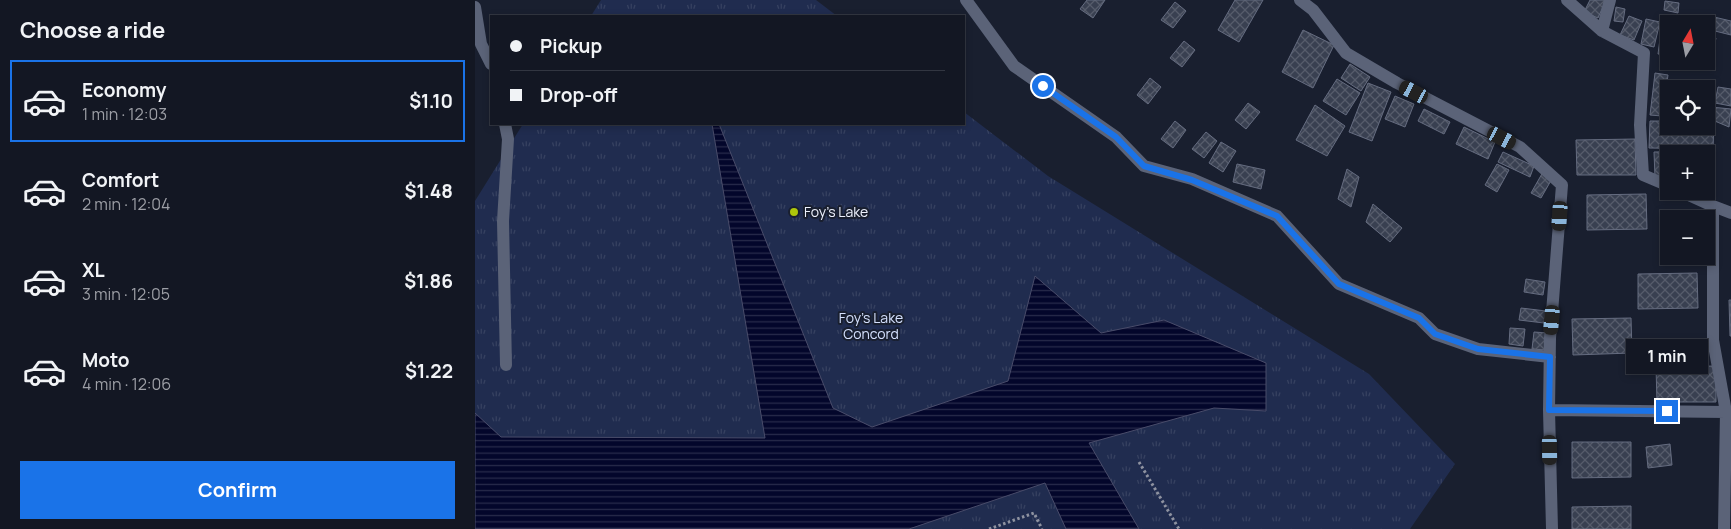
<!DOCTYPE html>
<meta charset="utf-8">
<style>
:root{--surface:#131723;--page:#202430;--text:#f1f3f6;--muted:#9d9fa6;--line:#323641;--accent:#1a73e8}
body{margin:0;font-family:Manrope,sans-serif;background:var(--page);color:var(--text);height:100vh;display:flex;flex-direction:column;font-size:19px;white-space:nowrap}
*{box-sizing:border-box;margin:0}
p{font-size:16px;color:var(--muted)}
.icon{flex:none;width:28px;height:28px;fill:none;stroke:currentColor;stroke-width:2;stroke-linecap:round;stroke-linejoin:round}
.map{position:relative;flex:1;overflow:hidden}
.drawer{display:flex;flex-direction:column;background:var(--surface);width:475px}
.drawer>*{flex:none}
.hud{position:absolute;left:15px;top:15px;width:475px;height:110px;border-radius:0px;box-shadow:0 2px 8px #0003,0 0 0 1px var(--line);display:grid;align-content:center;height:110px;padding:0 20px;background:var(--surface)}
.needle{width:32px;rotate:10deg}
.tools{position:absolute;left:1185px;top:15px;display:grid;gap:10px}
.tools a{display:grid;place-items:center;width:55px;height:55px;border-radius:0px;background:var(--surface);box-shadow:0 2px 8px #0003,0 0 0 1px var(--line);font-size:25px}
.end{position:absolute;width:22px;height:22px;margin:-11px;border:6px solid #1a73e8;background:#fff;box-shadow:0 0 0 2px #fff}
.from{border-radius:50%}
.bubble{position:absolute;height:35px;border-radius:0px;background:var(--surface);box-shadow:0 2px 8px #0003,0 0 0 1px var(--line);font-size:16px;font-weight:700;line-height:35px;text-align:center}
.car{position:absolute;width:15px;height:30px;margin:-15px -8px;border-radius:6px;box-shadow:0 0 4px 1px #0007;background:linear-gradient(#222 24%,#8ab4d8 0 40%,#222 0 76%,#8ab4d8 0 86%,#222 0)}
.hud b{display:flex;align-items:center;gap:18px;height:48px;font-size:19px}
.hud b+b{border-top:1px solid var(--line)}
.hud i{width:12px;height:12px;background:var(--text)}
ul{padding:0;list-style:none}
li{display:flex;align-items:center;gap:15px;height:82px;margin:0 10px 8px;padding:0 10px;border:2px solid transparent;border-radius:0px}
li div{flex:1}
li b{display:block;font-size:19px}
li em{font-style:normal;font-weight:700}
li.active{border-color:var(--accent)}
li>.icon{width:45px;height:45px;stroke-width:1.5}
h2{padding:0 20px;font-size:22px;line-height:60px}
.cta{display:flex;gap:10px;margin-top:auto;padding:10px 20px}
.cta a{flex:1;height:58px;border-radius:0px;background:var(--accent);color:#fff;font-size:20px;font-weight:700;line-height:58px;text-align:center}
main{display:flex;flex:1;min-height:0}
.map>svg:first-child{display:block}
.grass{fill:url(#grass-tufts)}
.water{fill:url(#water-rules);stroke:#494c6a}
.building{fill:url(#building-cross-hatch);stroke:#656c80}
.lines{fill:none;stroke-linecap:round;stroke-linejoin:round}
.path{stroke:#8e92a0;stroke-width:3;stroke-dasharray:2.5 2.5;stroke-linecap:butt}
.minor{stroke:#5b6378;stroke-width:12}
.route{stroke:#1a73e8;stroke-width:6}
.poi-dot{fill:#aec60b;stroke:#191f2f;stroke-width:2}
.labels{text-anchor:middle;stroke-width:4;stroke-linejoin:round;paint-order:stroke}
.poi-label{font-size:14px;fill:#edf1fd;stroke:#191f2f;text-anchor:start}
.park-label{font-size:14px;fill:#d4e0fd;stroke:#191f2f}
</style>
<main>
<section class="drawer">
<h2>Choose a ride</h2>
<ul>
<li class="active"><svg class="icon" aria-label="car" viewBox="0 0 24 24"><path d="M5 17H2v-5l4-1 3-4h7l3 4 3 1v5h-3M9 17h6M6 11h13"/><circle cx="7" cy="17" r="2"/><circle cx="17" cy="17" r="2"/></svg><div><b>Economy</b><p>1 min · 12:03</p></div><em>$1.10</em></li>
<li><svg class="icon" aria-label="car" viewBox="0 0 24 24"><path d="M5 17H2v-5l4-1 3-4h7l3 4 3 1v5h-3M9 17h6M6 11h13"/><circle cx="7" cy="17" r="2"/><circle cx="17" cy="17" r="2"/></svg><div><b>Comfort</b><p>2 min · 12:04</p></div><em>$1.48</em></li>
<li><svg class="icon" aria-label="car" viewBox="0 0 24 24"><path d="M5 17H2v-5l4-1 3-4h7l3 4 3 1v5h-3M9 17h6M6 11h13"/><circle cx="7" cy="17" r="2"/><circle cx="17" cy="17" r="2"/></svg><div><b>XL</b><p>3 min · 12:05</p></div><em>$1.86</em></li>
<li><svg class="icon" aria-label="car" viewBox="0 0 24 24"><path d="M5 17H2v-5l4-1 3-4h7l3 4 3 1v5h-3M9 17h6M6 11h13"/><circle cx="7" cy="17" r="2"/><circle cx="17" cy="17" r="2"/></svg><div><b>Moto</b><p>4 min · 12:06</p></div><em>$1.22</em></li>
</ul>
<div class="cta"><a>Confirm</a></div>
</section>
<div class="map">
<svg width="1256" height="529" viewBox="0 0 1256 529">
<defs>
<pattern id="grass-tufts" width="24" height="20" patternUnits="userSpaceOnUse" patternTransform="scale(1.25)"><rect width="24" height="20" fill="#202c4f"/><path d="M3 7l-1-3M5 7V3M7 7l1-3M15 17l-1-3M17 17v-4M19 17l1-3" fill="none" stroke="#364160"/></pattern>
<pattern id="water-rules" width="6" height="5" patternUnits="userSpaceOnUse" patternTransform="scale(1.25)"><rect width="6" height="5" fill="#03062b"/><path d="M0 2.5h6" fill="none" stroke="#282b4b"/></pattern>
<pattern id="building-cross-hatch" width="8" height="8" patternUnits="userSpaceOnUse" patternTransform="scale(1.25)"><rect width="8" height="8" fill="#394051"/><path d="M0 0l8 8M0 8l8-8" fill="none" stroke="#565c6b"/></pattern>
</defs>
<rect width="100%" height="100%" fill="#191f2f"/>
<!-- grass -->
<path class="grass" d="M126 0H341L362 16H116Z
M489 112 573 176 894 374 980 464 935 529H0V201L48 124H489Z"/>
<!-- water -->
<path class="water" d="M237 124H244L358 408 397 427 533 381 560 276 626 333 689 320 791 363V411L739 408 614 443 664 529H591L570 483 434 529H0V413L26 437 290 438Z"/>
<!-- building -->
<path class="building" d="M612 0H630L618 18 605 9Z
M760 0H788L764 42 743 30Z
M1115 0H1131L1123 18 1109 12Z
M1190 1 1204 3 1203 13 1189 10Z
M700 2 711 11 698 28 686 20Z
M1141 7 1150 9 1148 22 1139 21Z
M1154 16 1167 21 1159 40 1145 35Z
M1188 17 1208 20 1207 24H1194V55L1183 54Z
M1239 17 1256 21V35L1236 30Z
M1171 19 1185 22 1179 47 1166 44Z
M828 30 859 45 838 88 807 72Z
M1231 36 1241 38 1235 65 1218 61H1231Z
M709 41 720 50 707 67 695 58Z
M875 64 895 77 886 91 866 78Z
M1180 73 1193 75 1187 116 1175 115Z
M675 78 686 87 673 104 662 95Z
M862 79 885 93 871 115 848 101Z
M893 83 916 92 897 141 874 132Z
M1243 87 1256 89V106L1240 103Z
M920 96 939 104 930 127 910 119Z
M773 103 785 112 771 129 760 120Z
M840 105 870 126 852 156 821 140Z
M1236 107 1256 109 1254 127 1235 119Z
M949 109 975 122 969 134 943 121Z
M700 121 711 130 698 148 686 139Z
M1175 121H1194V126H1231V122H1239L1238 149 1174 148Z
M989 127 1020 142 1013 159 981 144Z
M731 132 742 141 729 158 717 149Z
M1160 139 1161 175H1102L1101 140Z
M746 142 761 151 748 172 734 163Z
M1233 151 1235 198 1218 191H1231V154H1194V182L1180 177 1179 152Z
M1028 152 1059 166 1055 177 1023 162Z
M762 164 790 170 786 189 758 182Z
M1022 164 1034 170 1022 192 1010 185Z
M872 169 884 177 876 207 863 199Z
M1068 172 1078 177 1066 198 1056 193Z
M1171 194 1172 229 1112 230V195Z
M898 204 927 228 915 242 891 222Z
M1222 273 1223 308 1163 309V274Z
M1051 279 1070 282 1068 295 1049 292Z
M1254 300H1256V336H1255Z
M1046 308 1071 311 1069 323 1044 320Z
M1156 318 1157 353 1098 355 1097 319Z
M1035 328 1050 329 1048 346 1034 344Z
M1059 332 1073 333 1071 350 1057 349Z
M1241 366V402H1182L1181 367Z
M1097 442H1156V477L1097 478Z
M1195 444 1197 465 1173 468 1171 447Z
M1156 506V529H1097V507Z"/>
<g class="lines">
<!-- path -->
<path class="path" d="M664 462 704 529
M514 529 559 513 567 529"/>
<!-- minor -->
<path class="minor" d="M491 0 539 66 641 137 669 166 717 179 802 216 864 284 944 318 960 334 1003 349 1075 357
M825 0 838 10 871 53 922 83 1045 147 1087 185 1075 338 1074 410 1077 529
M1092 0 1127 31
M1135 0 1127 31 1169 53 1165 125 1168 175 1194 186
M0 7 6 44 16 64
M30 124 33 139 28 221 31 365
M1205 191 1238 206V340L1251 412H1256
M1238 206 1256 213
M1074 410 1251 412 1249 529"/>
</g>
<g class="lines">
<!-- route -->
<path class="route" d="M568 86 641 137 669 166 717 180 802 216 864 284 944 318 960 334 1003 349 1075 357 1074 410 1192 411"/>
</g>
<!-- markers -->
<circle class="poi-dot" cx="319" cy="212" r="5"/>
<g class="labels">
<!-- poi labels -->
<g class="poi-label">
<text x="329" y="217">Foy's Lake</text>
</g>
<!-- park labels -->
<g class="park-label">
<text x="396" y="323">Foy’s Lake<tspan x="396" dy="16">Concord</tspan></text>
</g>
</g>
</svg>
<div class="tools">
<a><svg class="needle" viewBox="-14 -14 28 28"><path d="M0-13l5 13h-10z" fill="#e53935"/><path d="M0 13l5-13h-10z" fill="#9d9fa6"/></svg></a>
<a><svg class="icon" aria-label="locate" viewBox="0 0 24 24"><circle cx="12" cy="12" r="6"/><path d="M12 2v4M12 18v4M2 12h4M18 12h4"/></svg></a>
<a>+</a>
<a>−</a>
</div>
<i class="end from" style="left:568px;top:86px"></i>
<i class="end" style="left:1192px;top:411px"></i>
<div class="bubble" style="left:1151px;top:339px;width:82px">1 min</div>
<i class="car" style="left:939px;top:92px;rotate:297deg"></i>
<i class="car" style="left:1027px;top:138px;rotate:117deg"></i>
<i class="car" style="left:1085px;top:216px;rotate:184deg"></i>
<i class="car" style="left:1077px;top:320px;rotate:185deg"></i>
<i class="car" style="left:1075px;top:450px;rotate:179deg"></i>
<div class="hud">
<b><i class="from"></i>Pickup</b>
<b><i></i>Drop-off</b>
</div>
</div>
</main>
